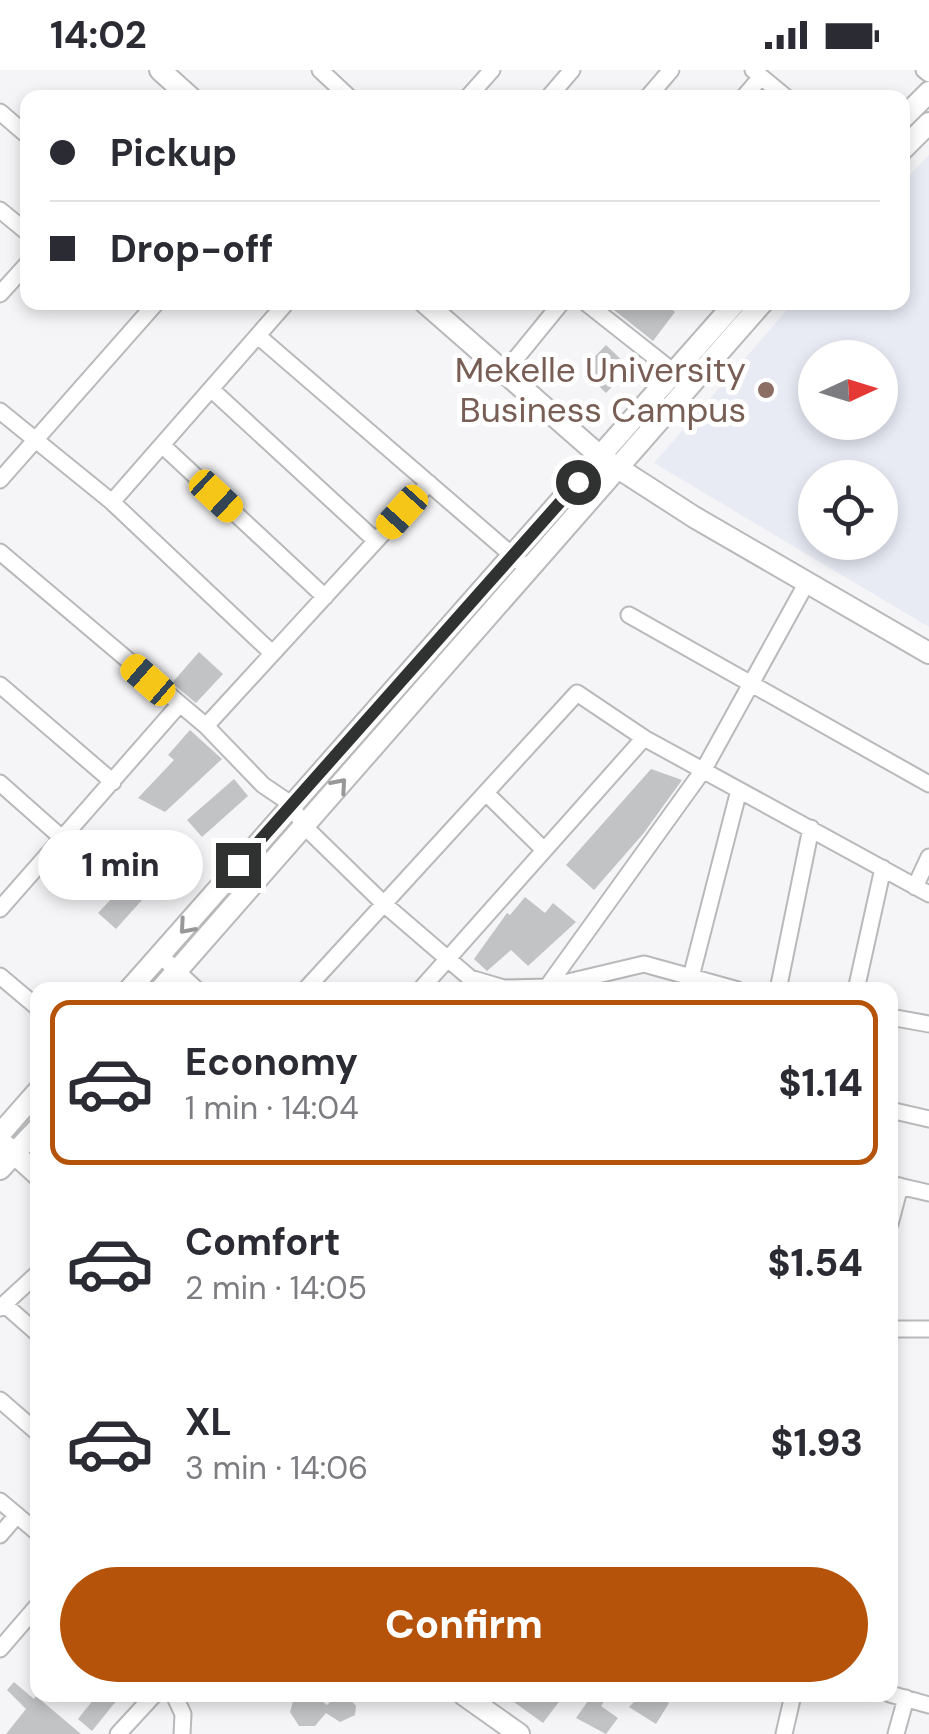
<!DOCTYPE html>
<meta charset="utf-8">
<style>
:root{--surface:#fff;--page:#f7f7f7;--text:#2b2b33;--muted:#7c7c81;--line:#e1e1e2;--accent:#b45309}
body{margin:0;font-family:"DM Sans",sans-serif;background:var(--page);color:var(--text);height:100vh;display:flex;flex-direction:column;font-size:38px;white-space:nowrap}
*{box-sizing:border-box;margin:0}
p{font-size:32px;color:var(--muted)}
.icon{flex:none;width:55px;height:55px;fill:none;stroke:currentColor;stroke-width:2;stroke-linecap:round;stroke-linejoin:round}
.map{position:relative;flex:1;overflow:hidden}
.details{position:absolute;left:30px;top:912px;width:868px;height:720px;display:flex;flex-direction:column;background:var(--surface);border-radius:20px;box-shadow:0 5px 15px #0003}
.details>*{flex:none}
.guide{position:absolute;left:20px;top:20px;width:890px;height:220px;border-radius:20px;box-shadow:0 5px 15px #0003;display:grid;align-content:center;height:220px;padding:0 30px;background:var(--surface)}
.needle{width:65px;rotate:86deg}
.controls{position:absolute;left:798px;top:270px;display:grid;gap:20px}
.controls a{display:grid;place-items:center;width:100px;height:100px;border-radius:50%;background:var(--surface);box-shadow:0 5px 15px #0003;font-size:50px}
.end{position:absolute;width:45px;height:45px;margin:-22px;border:12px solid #303131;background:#fff;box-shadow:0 0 0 5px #fff}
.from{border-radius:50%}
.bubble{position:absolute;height:70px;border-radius:35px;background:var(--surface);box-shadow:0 5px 15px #0003;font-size:32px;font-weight:800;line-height:70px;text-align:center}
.car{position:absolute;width:30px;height:60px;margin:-30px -15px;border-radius:12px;box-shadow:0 0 8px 2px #0007;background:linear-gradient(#f5c518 24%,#345 0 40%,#f5c518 0 76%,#345 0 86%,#f5c518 0)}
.guide b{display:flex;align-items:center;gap:35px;height:95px;font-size:38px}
.guide b+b{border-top:2px solid var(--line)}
.guide i{width:25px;height:25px;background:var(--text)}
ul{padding:18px 0 0;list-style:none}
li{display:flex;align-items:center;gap:30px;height:165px;margin:0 20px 15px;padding:0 10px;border:5px solid transparent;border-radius:20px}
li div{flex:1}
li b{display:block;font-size:38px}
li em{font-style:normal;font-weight:800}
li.selected{border-color:var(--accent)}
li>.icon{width:90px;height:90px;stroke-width:1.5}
.action{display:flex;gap:20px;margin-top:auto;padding:20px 30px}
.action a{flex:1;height:115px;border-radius:60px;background:var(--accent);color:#fff;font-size:40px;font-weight:800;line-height:115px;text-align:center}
.status{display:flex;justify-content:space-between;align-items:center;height:70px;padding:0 50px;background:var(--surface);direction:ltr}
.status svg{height:28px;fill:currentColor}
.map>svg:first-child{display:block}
.built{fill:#e8ebf4;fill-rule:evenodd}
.building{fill:#c2c3c5}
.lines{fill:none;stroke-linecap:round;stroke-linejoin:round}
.street-casing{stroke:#b8b9ba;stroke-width:19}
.secondary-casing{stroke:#b8b9ba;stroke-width:24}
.street{stroke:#fff;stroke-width:15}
.secondary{stroke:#fff;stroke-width:20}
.oneway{stroke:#989898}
.route{stroke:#303131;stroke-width:12}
.education-dot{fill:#8d6e63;stroke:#fff;stroke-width:4}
.labels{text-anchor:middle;stroke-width:10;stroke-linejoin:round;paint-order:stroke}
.education-label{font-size:35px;fill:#785e54;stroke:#fff;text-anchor:end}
</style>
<div class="status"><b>14:02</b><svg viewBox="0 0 49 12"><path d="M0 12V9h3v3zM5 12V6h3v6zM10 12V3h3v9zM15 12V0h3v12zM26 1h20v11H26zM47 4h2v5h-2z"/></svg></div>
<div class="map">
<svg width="929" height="1664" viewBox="0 0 929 1664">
<rect width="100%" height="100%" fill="#f5f5f7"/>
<!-- built -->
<path class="built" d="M929 85V557L654 393 793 233 902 232 903 112ZM815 288H880V352H815ZM815 408H880V472H815Z"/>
<!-- building -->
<path class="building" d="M604 232H662L675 242 653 271Z
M606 275 630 298 606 323 582 300Z
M199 582 223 604 196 633 172 613Z
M190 660 222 689 165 742 138 728 174 690 168 685Z
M651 699 682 710 643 764 594 820 566 795Z
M234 709 248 726 202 767 187 750Z
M167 767 184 783 116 859 98 843 129 810 125 806Z
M525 827 545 843 553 833 576 852 528 896 511 880 487 901 474 889 507 843 510 845Z
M14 1612 34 1629 36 1626 81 1664H6L26 1639 7 1620Z
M97 1625H121L92 1661 78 1649Z
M302 1625H314L327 1635 338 1625 347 1626 356 1636 355 1645 340 1652 326 1643 315 1656H299L290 1642 293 1631Z
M504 1625H564L543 1653Z
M592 1625 605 1630 601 1636 618 1648 606 1664 576 1648Z
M641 1625H657L669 1633 656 1654 629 1637Z"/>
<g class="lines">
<defs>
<path id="street" d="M320 0 350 28
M753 0 787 28
M924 0 929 4
M467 28 492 0
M548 28 572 0
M647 28 671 0
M743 28 761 7
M0 42 28 66
M0 140 28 163
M0 224 28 193
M585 232 680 307
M258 266 520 492
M504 303 562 232
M211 319 376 471
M0 341 112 432 272 583
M162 375 325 527
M0 410 157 232
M112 432 287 232
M0 482 206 656 263 715 291 734 304 756 384 834 470 908 504 918 547 917 644 894 738 920
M629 545 929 714
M0 615 113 712
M206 656 429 413
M0 713 62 768
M486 723 543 779
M915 817 929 787
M0 839 178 636
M161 886 197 920
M0 906 38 938
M691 907 739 720
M547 917 704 699 806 514
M305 920 577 623 644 668 929 824
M420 920 644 668
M778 920 811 758
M856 920 883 798
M890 947 929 954
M890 1040 929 1049
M890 1114 929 1123
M890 1154 900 1116
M4 1234 38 1264
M0 1238 38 1203
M890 1259H929
M0 1330 38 1363
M0 1431 38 1463
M0 1465 17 1445
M0 1579 38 1535
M890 1624 929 1635
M174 1625 183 1644 182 1664
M118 1664 154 1625
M784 1664 793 1625
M896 1664 906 1628"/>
<path id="secondary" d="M160 0 191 28
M902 49 929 22
M902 80 929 53
M424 232 601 387 694 447 929 583
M129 920 736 232
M160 920 763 232
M0 1064 38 1021
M6 1076 38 1105
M0 1099 38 1058
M464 1625 519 1664"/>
</defs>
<!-- street casing -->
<use href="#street" class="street-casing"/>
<!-- secondary casing -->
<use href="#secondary" class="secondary-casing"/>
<!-- street -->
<use href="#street" class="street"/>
<!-- secondary -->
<use href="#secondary" class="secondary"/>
</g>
<!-- one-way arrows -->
<defs><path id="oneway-chevron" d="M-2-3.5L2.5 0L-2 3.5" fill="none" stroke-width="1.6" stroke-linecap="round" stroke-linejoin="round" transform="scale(2.5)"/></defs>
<g class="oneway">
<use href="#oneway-chevron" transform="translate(340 715) rotate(-49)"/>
<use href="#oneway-chevron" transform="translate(186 857) rotate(131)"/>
</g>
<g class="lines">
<!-- route -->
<path class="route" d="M238 795 578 412"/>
</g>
<!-- markers -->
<circle class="education-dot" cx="766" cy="320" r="10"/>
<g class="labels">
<!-- education labels -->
<g class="education-label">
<text x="746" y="312">Mekelle University<tspan x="746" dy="40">Business Campus</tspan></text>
</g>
</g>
</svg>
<div class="controls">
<a><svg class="needle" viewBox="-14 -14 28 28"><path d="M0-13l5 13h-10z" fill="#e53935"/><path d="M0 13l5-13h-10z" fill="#7c7c81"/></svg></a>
<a><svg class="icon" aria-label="locate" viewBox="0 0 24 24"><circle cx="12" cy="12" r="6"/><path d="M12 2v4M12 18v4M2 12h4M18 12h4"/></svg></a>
</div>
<i class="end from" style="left:578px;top:412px"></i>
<i class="end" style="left:238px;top:795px"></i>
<div class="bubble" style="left:38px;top:760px;width:165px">1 min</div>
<i class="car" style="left:216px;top:426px;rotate:133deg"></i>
<i class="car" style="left:402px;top:442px;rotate:222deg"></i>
<i class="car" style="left:148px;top:610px;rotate:311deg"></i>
<div class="guide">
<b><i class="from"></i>Pickup</b>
<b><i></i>Drop-off</b>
</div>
<section class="details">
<ul>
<li class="selected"><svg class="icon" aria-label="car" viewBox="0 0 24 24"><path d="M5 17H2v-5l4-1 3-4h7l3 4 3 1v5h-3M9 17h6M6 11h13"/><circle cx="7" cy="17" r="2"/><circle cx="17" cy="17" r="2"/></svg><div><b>Economy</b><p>1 min · 14:04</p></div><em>$1.14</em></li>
<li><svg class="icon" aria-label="car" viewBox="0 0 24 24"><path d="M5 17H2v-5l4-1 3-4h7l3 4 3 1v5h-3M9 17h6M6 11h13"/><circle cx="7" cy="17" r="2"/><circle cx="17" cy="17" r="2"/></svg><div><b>Comfort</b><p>2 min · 14:05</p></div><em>$1.54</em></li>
<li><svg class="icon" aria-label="car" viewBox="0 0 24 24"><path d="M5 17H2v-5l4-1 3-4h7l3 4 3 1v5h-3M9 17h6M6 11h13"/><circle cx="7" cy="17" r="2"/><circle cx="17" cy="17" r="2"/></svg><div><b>XL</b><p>3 min · 14:06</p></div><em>$1.93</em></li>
</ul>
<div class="action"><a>Confirm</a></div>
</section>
</div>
